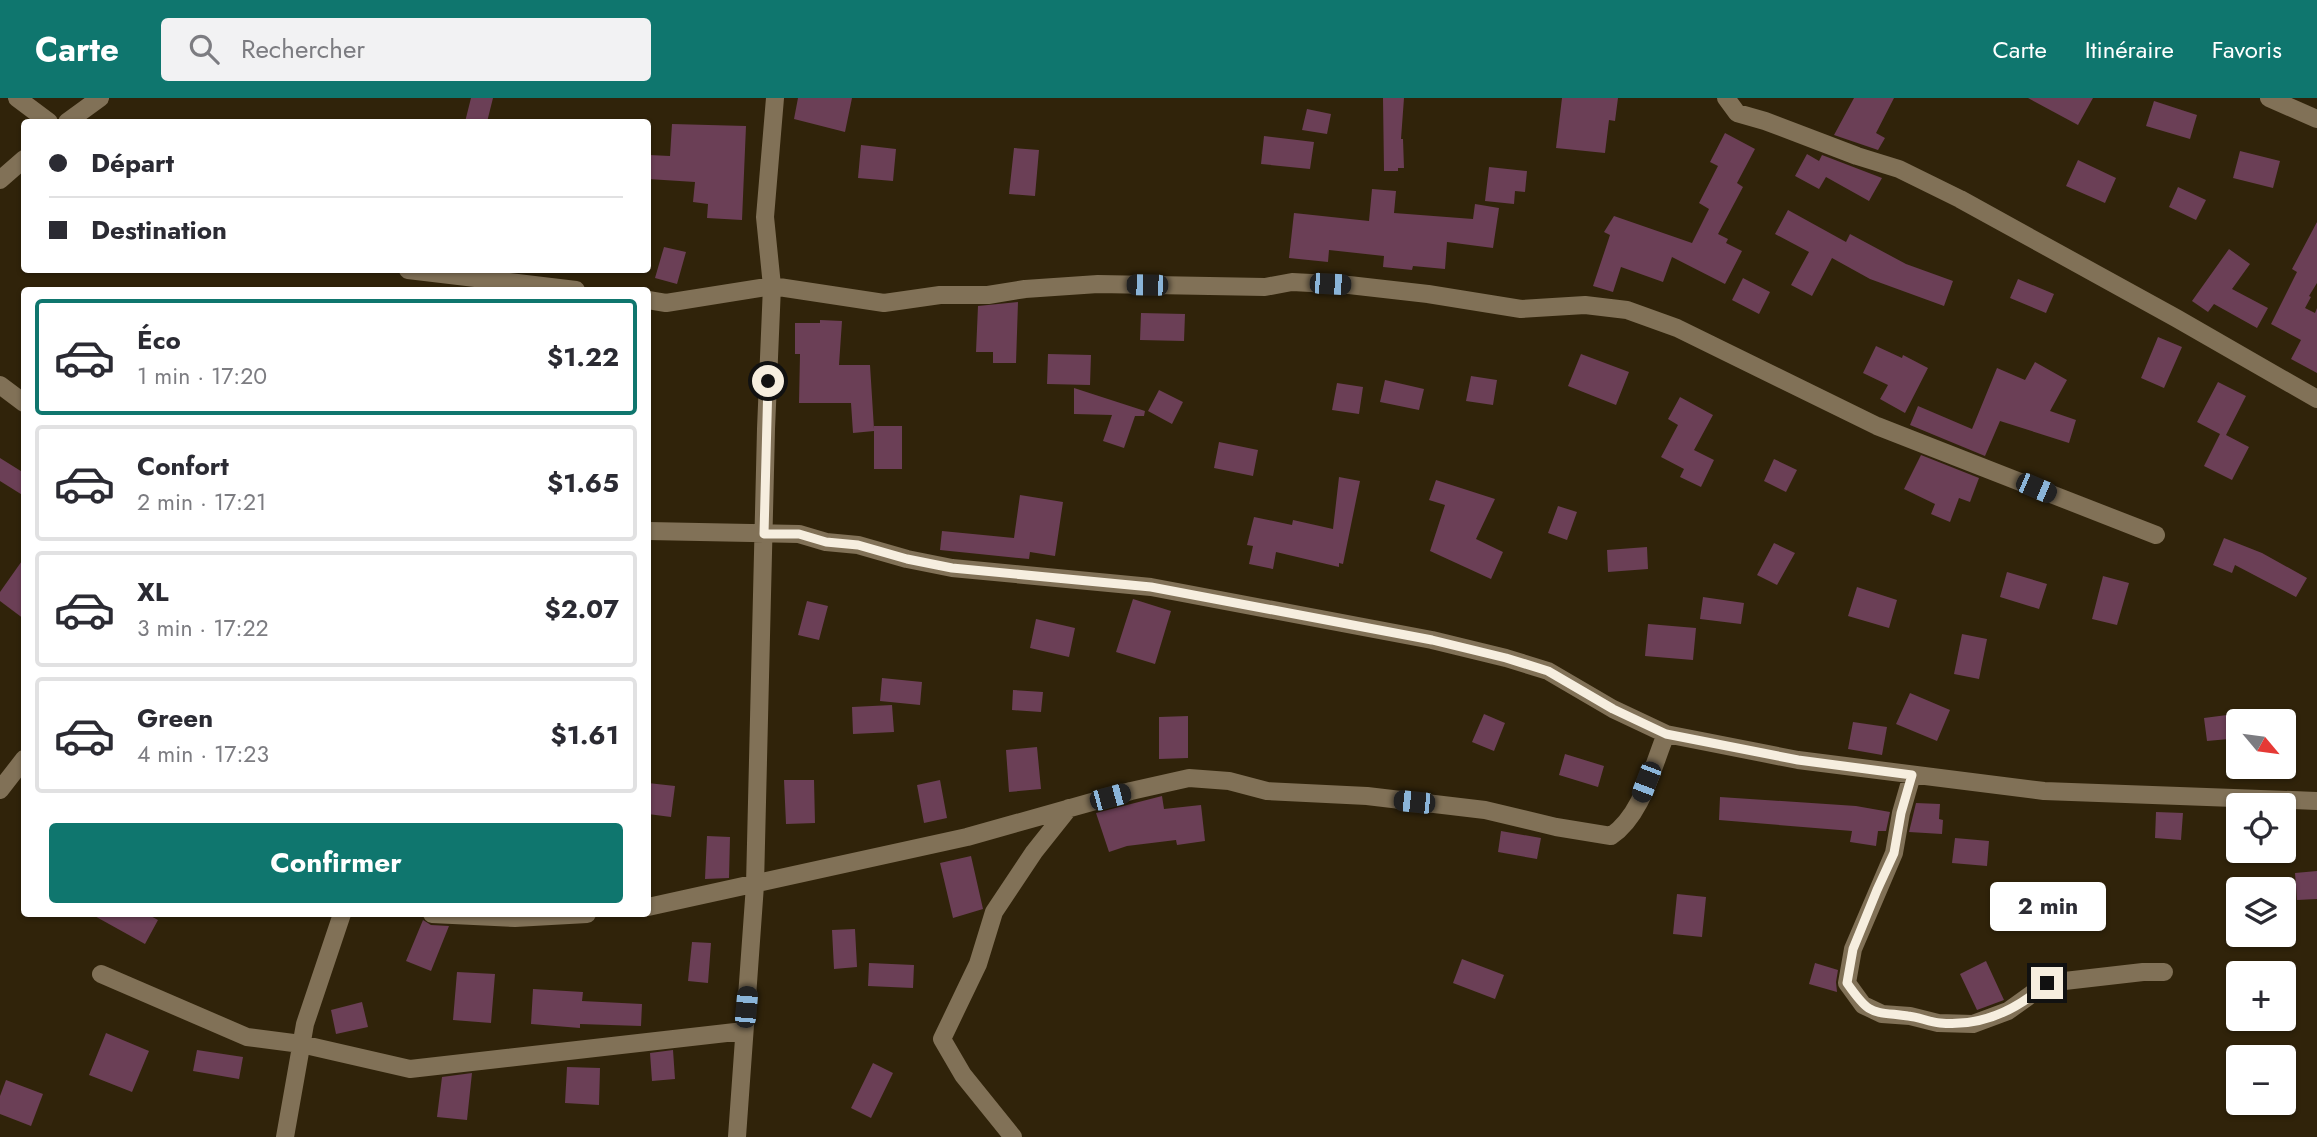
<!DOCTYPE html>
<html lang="fr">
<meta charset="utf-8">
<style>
:root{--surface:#fff;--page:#f2f2f3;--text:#2b2b33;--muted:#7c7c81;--line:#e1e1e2;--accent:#0f766e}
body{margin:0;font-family:Jost,sans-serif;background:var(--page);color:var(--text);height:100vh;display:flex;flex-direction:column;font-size:26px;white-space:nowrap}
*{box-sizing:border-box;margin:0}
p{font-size:23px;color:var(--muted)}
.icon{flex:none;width:38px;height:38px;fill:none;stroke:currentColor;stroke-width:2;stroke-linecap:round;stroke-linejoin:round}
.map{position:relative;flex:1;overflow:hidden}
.side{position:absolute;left:21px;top:189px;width:630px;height:630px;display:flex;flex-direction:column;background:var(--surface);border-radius:7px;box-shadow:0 2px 5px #0004}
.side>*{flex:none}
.top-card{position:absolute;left:21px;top:21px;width:630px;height:154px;border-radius:7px;box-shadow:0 2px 5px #0004;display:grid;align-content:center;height:154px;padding:0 28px;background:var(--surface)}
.needle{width:46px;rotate:119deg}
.buttons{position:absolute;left:2226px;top:611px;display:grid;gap:14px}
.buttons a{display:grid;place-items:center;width:70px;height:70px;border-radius:7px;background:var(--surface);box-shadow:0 2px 5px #0004;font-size:35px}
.end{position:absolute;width:32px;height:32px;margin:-16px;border:9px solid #f6eedf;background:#111;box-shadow:0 0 0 4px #111}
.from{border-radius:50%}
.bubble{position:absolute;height:49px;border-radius:7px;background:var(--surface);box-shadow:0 2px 5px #0004;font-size:23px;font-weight:700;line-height:49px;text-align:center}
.car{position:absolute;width:21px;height:42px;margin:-21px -10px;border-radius:9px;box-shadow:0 0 5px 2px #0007;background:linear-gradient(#222 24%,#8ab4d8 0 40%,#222 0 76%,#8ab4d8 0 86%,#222 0)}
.top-card b{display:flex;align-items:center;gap:24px;height:66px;font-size:26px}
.top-card b+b{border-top:2px solid var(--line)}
.top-card i{width:18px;height:18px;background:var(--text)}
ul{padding:12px 0 0;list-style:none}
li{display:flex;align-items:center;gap:21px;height:116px;margin:0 14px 10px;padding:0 14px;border:4px solid var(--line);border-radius:7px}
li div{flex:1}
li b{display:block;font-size:26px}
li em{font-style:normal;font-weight:700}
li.current{border-color:var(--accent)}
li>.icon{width:63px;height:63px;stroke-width:1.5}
.button{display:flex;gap:14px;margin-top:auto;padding:14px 28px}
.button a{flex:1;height:80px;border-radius:7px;background:var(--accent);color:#fff;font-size:28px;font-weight:700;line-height:80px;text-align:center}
header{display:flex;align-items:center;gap:42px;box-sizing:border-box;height:98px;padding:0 35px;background:var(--accent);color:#fff}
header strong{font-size:33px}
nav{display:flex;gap:38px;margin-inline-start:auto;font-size:24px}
.search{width:490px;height:63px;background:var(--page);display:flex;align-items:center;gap:18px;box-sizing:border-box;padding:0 24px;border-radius:7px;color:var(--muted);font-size:26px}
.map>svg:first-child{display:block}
.building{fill:#6b3f56}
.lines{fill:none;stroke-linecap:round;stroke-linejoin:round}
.street{stroke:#817157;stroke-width:18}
.route{stroke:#f6eedf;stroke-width:9}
</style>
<header>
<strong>Carte</strong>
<div class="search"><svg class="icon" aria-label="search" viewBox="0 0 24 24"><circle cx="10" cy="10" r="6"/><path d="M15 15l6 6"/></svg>Rechercher</div>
<nav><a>Carte</a><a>Itinéraire</a><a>Favoris</a></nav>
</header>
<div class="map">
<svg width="2317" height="1039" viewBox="0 0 2317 1039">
<rect width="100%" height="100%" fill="#30230a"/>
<!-- building -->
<path class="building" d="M471 0H493L487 24H465Z
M798 0H852L845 34 794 21Z
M1383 0H1404L1401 41H1403L1404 70H1398V73H1384Z
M1562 0H1618L1615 23 1609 22 1605 55 1556 50Z
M1854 0H1894L1876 35 1885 40 1878 52 1834 37Z
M2028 0H2093L2078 27Z
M2154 3 2197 17 2190 41 2146 28Z
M1307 11 1331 16 1327 36 1302 32Z
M672 26 746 28 742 122 707 120 708 106 693 104 695 84 648 81 649 57 670 58Z
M1725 35 1755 51 1737 85 1743 89 1718 136 1728 141 1726 145 1742 153 1725 186 1672 159 1663 184 1621 169 1613 194 1593 188 1610 137 1604 134 1614 118 1692 145 1709 111 1699 105 1718 68 1710 64Z
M1264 38 1314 44 1310 71 1261 66Z
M861 47 896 51 893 83 858 80Z
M1014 50 1039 52 1035 98 1009 96Z
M2240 53 2280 63 2273 90 2233 80Z
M1807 56 1819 63 1822 57 1882 80 1869 103 1826 79 1819 91 1795 78Z
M2078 62 2116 80 2105 105 2066 88Z
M1489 69 1527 73 1525 94 1515 93 1514 106 1485 103Z
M2178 89 2206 102 2196 122 2169 109Z
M1372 91 1396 93 1394 115 1473 121 1475 106 1499 110 1493 150 1447 144 1445 171 1413 168 1412 172 1383 169 1384 158 1329 152 1328 164 1289 160 1294 115 1369 123Z
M1788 112 1846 144 1850 136 1906 166 1953 183 1944 208 1870 181 1832 160 1812 198 1791 187 1809 154 1775 136Z
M2317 124V185L2309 198 2311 199 2305 210 2315 215 2317 210V275L2291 261 2301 242 2271 226 2297 174 2292 171Z
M664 149 686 154 677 186 655 180Z
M2229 151 2250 166 2232 191 2268 210 2257 230 2214 206 2208 214 2192 203Z
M1743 180 1770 194 1759 216 1732 202Z
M2018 181 2054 196 2046 215 2010 200Z
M1018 204 1016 265H993V254H976L978 208Z
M1141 215 1185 216 1184 243 1140 242Z
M820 222 842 223 839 267H870L874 331V328H902V371H874V333L853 335 851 305H799L800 256H795V225H820Z
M2158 239 2182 249 2164 290 2141 280Z
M1876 248 1902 260 1903 257 1928 270 1905 315 1880 301 1888 287 1863 275Z
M1048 256 1091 257 1090 287 1047 286Z
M1581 256 1629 274 1616 307 1568 288Z
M2035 264 2067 282 2050 313 2076 322 2069 345 2000 323 1985 358 1910 327 1918 308 1972 331 1997 270 2025 282Z
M1471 278 1497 282 1493 307 1466 303Z
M1385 282 1424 291 1419 312 1380 304Z
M2218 284 2246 298 2226 337 2249 349 2232 382 2204 368 2220 336 2197 324Z
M1337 285 1363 289 1359 316 1332 312Z
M1074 290 1145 313 1144 318H1135L1124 350 1103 343 1112 317 1074 316Z
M1159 292 1183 304 1172 326 1148 313Z
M1680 299 1713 317 1694 352 1714 362 1701 389 1680 379 1684 371 1661 359 1678 327 1668 321Z
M1219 344 1258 352 1253 378 1214 370Z
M1921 357 1979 380 1970 404 1959 400 1950 424 1931 416 1935 406 1904 391Z
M0 360 24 375V398L0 383Z
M1774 361 1797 372 1786 394 1764 383Z
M1339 379 1360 383 1343 466 1339 465V469L1276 454 1273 471 1249 466 1253 448 1247 447 1254 419 1292 427 1293 422 1333 431Z
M1436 382 1495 401 1476 441 1503 454 1491 481 1430 453 1445 407 1429 402Z
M1020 397 1063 404 1055 458 1030 454 1029 461 940 452 942 433 1014 440Z
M1558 408 1577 414 1567 442 1548 435Z
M2224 440 2262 455 2307 480 2296 499 2235 467 2232 475 2213 467Z
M1774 445 1795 455 1777 487 1757 477Z
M1647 449 1648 471 1608 474 1607 452Z
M24 460V521L0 503V494Z
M2007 474 2047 486 2039 511 2000 499Z
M2103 478 2129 485 2117 527 2092 521Z
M1857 489 1897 502 1889 530 1848 518Z
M1703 499 1744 505 1741 526 1700 521Z
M1133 501 1171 513 1155 566 1116 554Z
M807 503 828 508 819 542 798 537Z
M1036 521 1075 530 1069 559 1030 550Z
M1648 526 1696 530 1693 562 1645 558Z
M1962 536 1987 541 1979 581 1954 576Z
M882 580 922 584 920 607 880 603Z
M1013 592 1043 594 1041 614 1012 612Z
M1910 595 1950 612 1937 643 1896 626Z
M892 607 894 634 853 636 852 609Z
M1484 616 1505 625 1494 653 1472 644Z
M2227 617 2229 641 2207 643 2204 620Z
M1188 618V660L1159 661V619Z
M1853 624 1887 629 1882 657 1848 651Z
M1037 649 1041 691 1009 694 1006 652Z
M1565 656 1604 668 1598 689 1559 677Z
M784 682H814L815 725 786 726Z
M940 682 947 720 924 725 917 687Z
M648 685 675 688 671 719 648 716Z
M1162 698 1164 711 1201 707 1205 743 1177 747 1176 742 1127 748 1109 754 1096 715Z
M1720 699 1856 708 1890 714 1886 733H1878L1876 748 1850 744 1852 733 1719 722Z
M1916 705 1940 706 1939 721 1943 722 1942 736 1909 734Z
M2156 714 2183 715 2181 742 2155 740Z
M1501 733 1541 740 1537 761 1498 754Z
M707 738 730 739 729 780 705 781Z
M1955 740 1989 743 1987 768 1952 765Z
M971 758 983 811 953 820 940 765Z
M2317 773V801L2297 802 2295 775Z
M1677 796 1706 799 1702 839 1673 836Z
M91 816H147L158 822 145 846Z
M423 822 431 827 449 828 431 873 406 863Z
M855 831 857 869 834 871 832 832Z
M692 844 711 845 708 885 688 883Z
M1462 861 1504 877 1495 901 1453 885Z
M1986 863 2004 902 1977 912 1960 876Z
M869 865 914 867 913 890 868 888Z
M1815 865 1838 872 1836 884 1837 894 1809 886Z
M457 874 495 876 491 925 453 922Z
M533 891 583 894 582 903 642 906 641 928 580 926V930L531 926Z
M362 904 368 929 336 936 331 912Z
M106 935 149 953 132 994 89 977Z
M197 952 243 959 239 981 193 973Z
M673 952 675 981 652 983 650 955Z
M873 965 893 975 871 1020 851 1010Z
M567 969 600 970 599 1007 565 1005Z
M472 975 467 1022 437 1019 442 979Z
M6 982 43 996 31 1028 0 1016V998Z"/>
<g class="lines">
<!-- street -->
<path class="street" d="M17 0 49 24
M1726 0 1737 15 1765 23 1857 58 1899 71 1960 101 2176 220 2317 301
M2269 0 2317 21
M67 24 100 0
M0 82 24 61
M408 172 576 192
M648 202 666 205 772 188 884 205 940 197H988L1025 191 1098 186 1265 189 1292 184 1349 187 1428 196 1521 211 1585 207 1627 212 1677 230 1877 328 2156 437
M0 287 24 305
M648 433 799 436 826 444 858 447 907 461 952 470 1151 489 1432 542 1506 560 1548 573 1613 611 1666 636
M1912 677 1901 715 1894 755 1853 851 1847 885 1863 907 1882 916 1910 918 1938 925 1973 926 2008 913 2047 885 2143 874H2164
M0 692 24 661
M648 809 967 739 1131 693 1189 680 1229 683 1267 693 1367 698 1485 712 1556 729 1611 738C1642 717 1652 670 1666 636L1798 662 2044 693 2317 703
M432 816 515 820 587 816
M101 876 247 939 301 946 410 971 744 933
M285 1039 305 926 342 816
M737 1039 755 787 766 331 772 188 765 119 775 0
M1013 1039 963 977 942 941 978 866 994 814 1034 754 1069 710"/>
</g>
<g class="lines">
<!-- route -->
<path class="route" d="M768 283 764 436H799L826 444 858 447 907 461 952 470 1151 489 1432 542 1506 560 1548 573 1613 611 1666 636 1798 662 1912 677 1901 715 1894 755 1877 792 1853 851 1847 885C1870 918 1870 913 1908 918 1919 919 1929 924 1940 925 1981 929 2017 912 2047 885"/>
</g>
</svg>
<div class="buttons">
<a><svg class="needle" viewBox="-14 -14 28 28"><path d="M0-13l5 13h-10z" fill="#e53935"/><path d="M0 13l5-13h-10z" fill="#7c7c81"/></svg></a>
<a><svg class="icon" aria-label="locate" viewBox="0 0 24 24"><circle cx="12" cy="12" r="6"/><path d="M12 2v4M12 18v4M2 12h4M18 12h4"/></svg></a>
<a><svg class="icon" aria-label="layers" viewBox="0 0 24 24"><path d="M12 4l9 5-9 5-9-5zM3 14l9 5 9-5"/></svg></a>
<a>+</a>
<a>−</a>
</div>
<i class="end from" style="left:768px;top:283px"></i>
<i class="end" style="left:2047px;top:885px"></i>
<div class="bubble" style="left:1990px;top:784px;width:116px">2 min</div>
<i class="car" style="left:1330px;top:186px;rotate:93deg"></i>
<i class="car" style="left:1147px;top:187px;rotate:271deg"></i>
<i class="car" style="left:2036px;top:390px;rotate:113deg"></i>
<i class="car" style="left:1646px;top:684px;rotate:201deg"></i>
<i class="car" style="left:1110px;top:699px;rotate:75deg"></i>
<i class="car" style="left:1414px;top:704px;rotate:276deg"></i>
<i class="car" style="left:746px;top:909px;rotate:5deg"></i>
<div class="top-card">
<b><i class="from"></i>Départ</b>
<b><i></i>Destination</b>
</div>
<section class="side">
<ul>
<li class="current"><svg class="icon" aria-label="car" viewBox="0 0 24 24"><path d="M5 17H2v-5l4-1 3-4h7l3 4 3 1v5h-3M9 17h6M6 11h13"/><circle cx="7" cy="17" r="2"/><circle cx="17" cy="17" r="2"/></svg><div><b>Éco</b><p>1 min · 17:20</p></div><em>$1.22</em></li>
<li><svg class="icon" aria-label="car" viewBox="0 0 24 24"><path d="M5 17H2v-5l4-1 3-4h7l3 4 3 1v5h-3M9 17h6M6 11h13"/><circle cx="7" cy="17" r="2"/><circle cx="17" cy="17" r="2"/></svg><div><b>Confort</b><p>2 min · 17:21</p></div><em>$1.65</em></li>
<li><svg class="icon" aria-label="car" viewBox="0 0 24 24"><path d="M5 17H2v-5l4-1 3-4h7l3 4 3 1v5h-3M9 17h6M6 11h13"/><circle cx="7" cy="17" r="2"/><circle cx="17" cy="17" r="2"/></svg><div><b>XL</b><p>3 min · 17:22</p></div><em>$2.07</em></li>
<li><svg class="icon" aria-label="car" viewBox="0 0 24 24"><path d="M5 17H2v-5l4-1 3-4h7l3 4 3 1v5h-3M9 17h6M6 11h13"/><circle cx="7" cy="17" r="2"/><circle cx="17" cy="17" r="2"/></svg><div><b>Green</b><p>4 min · 17:23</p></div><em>$1.61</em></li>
</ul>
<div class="button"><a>Confirmer</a></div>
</section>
</div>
